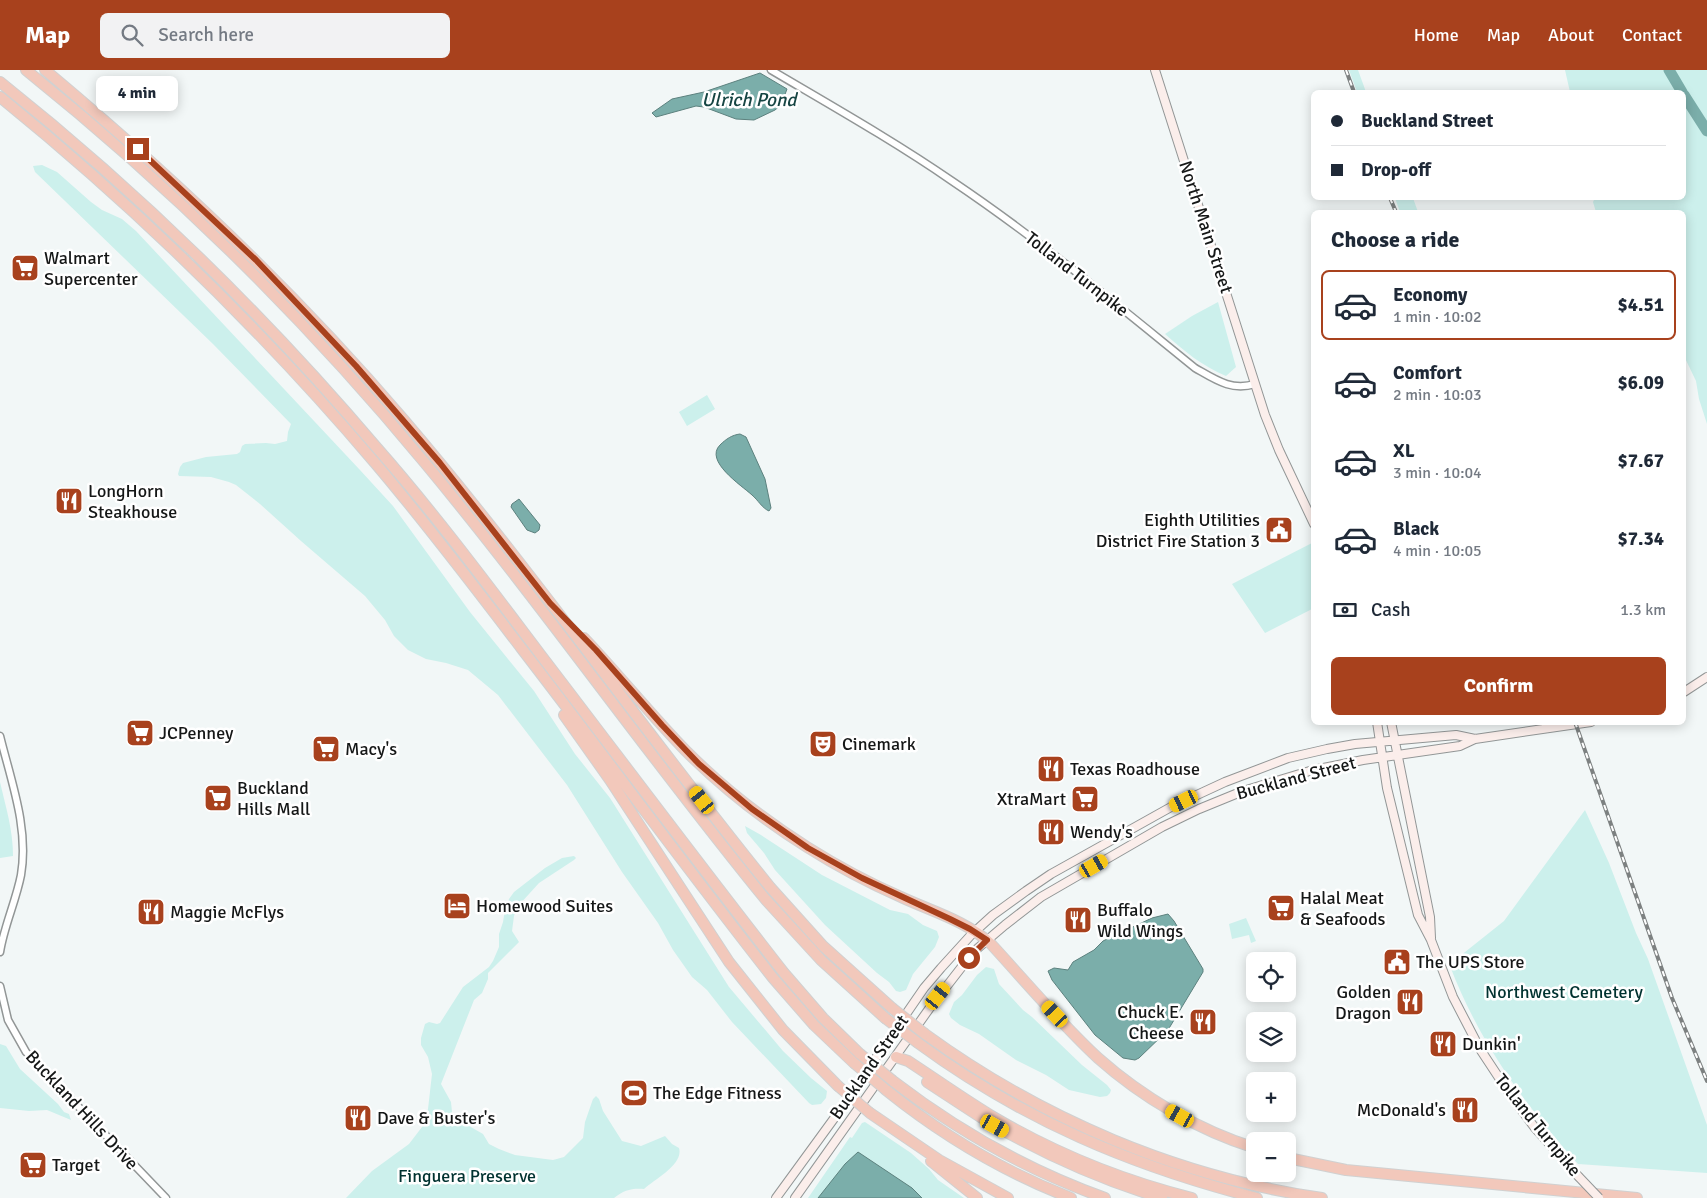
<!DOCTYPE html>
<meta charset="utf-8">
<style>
:root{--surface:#fff;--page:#f2f2f3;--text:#1f2937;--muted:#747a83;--line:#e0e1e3;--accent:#a8411d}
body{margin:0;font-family:Signika,sans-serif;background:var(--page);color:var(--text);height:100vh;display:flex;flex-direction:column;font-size:19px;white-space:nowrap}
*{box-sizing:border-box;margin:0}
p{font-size:16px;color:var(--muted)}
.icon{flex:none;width:28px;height:28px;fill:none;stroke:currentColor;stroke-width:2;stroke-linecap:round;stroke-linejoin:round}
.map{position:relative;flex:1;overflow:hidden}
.side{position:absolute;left:1311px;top:140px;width:375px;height:515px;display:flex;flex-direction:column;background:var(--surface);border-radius:8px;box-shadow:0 2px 12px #0003}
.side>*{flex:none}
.guide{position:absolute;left:1311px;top:20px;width:375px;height:110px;border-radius:8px;box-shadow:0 2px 12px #0003;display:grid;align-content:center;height:110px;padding:0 20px;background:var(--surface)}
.controls{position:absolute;left:1246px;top:882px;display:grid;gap:10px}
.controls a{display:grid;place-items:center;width:50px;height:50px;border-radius:8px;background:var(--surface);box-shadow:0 2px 12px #0003;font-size:25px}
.end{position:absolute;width:22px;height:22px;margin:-11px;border:6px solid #a8411d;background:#fff;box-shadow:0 0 0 2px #fff}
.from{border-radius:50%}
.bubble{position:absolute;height:35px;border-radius:8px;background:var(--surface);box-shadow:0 2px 12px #0003;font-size:16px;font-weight:800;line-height:35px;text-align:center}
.car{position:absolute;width:15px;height:30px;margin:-15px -8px;border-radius:6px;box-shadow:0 0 4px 1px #0007;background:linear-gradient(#f5c518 24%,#345 0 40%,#f5c518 0 76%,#345 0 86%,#f5c518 0)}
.guide b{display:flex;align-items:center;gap:18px;height:48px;font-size:19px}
.guide b+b{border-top:1px solid var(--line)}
.guide i{width:12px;height:12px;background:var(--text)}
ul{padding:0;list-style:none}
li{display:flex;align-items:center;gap:15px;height:70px;margin:0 10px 8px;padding:0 10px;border:2px solid transparent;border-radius:8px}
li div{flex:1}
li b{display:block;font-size:19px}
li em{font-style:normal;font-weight:800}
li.current{border-color:var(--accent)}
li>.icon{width:45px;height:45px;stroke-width:1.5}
h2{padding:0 20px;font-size:22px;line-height:60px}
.pay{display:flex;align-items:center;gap:12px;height:55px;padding:0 20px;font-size:19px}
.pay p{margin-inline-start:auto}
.primary-button{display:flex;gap:10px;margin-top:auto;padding:10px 20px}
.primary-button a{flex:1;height:58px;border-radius:8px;background:var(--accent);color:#fff;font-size:20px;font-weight:800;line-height:58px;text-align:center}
header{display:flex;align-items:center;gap:30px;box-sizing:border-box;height:70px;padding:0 25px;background:var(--accent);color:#fff}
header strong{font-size:24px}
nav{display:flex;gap:28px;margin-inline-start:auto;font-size:18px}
.search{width:350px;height:45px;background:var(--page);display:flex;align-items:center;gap:12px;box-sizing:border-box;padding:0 18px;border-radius:8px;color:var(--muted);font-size:19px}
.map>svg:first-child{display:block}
.green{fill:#ccf0ec}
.water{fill:#7baeaa;stroke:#5c817e}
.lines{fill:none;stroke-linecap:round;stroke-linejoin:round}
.river{stroke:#7baeaa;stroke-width:11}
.tertiary-casing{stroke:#929696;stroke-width:9}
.secondary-casing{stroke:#929696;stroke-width:10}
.motorway-casing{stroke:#d0d1d1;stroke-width:12}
.tertiary{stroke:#fff;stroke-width:6}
.secondary{stroke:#fbeeeb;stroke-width:8}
.motorway{stroke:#f2c8bb;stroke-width:10}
.rail-casing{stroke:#7d8181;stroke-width:4}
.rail{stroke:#fff;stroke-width:2;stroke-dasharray:5.5;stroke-linecap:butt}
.secondary-bridge-casing{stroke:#929696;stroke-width:10;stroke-linecap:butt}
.motorway-bridge-casing{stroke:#d0d1d1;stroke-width:12;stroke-linecap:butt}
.secondary-bridge{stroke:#fbeeeb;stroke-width:8}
.motorway-bridge{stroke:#f2c8bb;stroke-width:10}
.route{stroke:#a8411d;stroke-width:6}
.labels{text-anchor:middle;stroke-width:5;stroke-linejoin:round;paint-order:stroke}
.street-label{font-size:18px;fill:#151717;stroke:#fff}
.poi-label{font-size:18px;fill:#151717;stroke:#fff;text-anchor:start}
.park-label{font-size:18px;fill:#003230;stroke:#fff}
.water-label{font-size:19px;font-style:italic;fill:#164543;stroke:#fff}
</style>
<header>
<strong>Map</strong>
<div class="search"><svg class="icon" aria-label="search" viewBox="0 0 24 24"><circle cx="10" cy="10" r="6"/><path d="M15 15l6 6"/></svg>Search here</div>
<nav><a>Home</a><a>Map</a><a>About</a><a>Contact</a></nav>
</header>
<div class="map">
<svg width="1707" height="1128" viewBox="0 0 1707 1128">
<rect width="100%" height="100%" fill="#f2f7f7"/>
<!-- green -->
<path class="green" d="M1349 0H1358L1366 22H1357Z
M1565 0H1707V354L1699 329 1696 311 1684 286V142H1596L1593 132 1595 128 1610 130 1616 128H1684V22H1570Z
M42 95 57 102 91 132 102 140 122 149 136 161 360 400 393 436 470 542 534 621 575 684 610 728 729 917 783 981 811 1008 827 1021 826 1028 821 1034 812 1035 809 1033 732 952 707 920 692 907 673 880 658 853 622 802 567 715 498 625 468 600 446 593 426 589 408 580 394 566 385 550 365 526 301 471 260 434 236 415 229 412 211 407 179 406 178 404 180 397 183 393 206 387 237 384 240 382 242 376 245 374 266 373 275 374 287 371 288 362 291 354 213 274 35 102 33 96Z
M1395 128H1413L1418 142H1400Z
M1218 232 1236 297 1226 306C1202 296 1184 281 1165 264L1192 246Z
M707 325 715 339 687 356 679 342Z
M1312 473 1314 479V538L1265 563 1232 514Z
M0 712C6 738 13 760 13 786L0 788Z
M1585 740 1609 793 1636 863 1648 889 1707 1055V1103L1578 1094C1526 1037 1478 970 1450 896V894L1504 851Z
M745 756 761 765 822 805 890 840 908 844 923 855 937 861 939 867 935 877 913 904 906 920 900 922 896 921 889 912 877 903 825 855 775 800 764 783 747 763Z
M574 786 576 788 574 790 539 813 519 835 514 846 512 861 519 872 488 903V909L482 923 474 930 441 1014 451 1032 452 1042 455 1048 483 1064 489 1074 499 1079 515 1085 553 1090 564 1087 583 1068 585 1052 593 1029 596 1026 599 1029 603 1041 622 1071 641 1076 665 1066 672 1074 679 1078C684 1094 655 1109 644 1119 632 1118 624 1120 614 1128H346L372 1101 409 1074 422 1057 428 1039 432 1004 428 987 421 975V968L425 954 429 952 437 954 440 953 463 917 489 897 493 891 499 877V864L503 852 505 840 509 829 514 822 545 798 562 788Z
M1246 848 1256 871 1251 873 1249 865 1232 869 1229 854Z
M986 897 994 899 999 914 1023 940 1032 947 1082 995 1107 1015 1111 1020 1110 1023 1107 1026 1100 1027 1069 1020 1046 1005 1016 990 979 964 960 955 951 948 949 944 954 932 962 925 977 905Z
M0 974 6 976 20 999 58 1034 64 1042 69 1044 71 1050 47 1040 29 1041 0 1038Z
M865 1052 911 1083 929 1099 938 1110 964 1128H808L850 1067 852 1068 862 1053Z"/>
<!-- water -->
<path class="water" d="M760 3 787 19 781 35 775 40 754 50 736 49 704 37 696 36 656 47 652 43 672 29 704 22Z
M740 364 746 367 765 409 771 438 769 441C762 438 758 430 752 425 741 415 704 391 720 375 726 369 732 365 740 364Z
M519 429 540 455 539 460 535 463 527 460 511 437 512 434Z
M1168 844 1174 851 1203 899V902L1168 960 1139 988 1135 990 1123 988 1095 965 1052 910 1048 901 1054 898 1068 900 1073 892 1094 880 1103 871 1152 848Z
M858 1082 912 1118 922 1128H818L845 1094Z"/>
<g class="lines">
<!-- river -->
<path class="river" d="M1669 0 1682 22
M1684 25 1707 61"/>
<defs>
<path id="tertiary" d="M771 0C832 36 894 71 952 111 1037 168 1116 234 1195 298 1216 310 1231 321 1255 314
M0 666C11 711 29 758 21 805 16 831 4 856 0 882
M0 916 8 950 26 982 166 1128"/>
<path id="secondary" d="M1155 0 1265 345 1279 380 1314 454
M1684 622 1707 607
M1377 652 1387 718 1418 845 1431 870 1453 927 1480 979 1511 1026 1535 1058 1578 1106
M1391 652 1430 847 1431 868
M776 1128 838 1043 924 918 941 898 971 865 993 845 1026 821 1051 804 1171 737 1225 712 1288 688 1327 679 1355 674 1456 665 1475 669 1591 652
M795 1128 929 939 964 894 978 878 1005 855 1041 827 1162 757 1199 739 1243 721 1313 700 1363 690 1460 676 1475 669"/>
<path id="motorway" d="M26 0C172 117 306 249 425 393 543 535 649 687 766 830L821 890 885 948
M45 0C173 107 295 222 403 349 532 500 645 663 770 817L823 876 892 938
M0 12C137 121 264 245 377 378 435 444 487 514 540 584 621 690 701 797 784 903L823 948 860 984
M0 27C136 137 262 260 376 394 427 454 474 516 522 579 606 688 688 800 773 908L814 955 854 993
M584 568C619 605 651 645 686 681 723 718 764 750 807 777 837 796 869 813 901 827 931 841 967 851 991 874 1026 912 1060 953 1098 988 1143 1028 1198 1060 1255 1078
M564 645 610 710 729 892 783 960 838 1016
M925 964C1042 1049 1178 1107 1322 1128
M918 973C1023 1050 1132 1096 1257 1128
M896 987 908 991C937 1010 965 1030 995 1048 1055 1083 1124 1111 1192 1128
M893 1011C958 1061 1027 1100 1105 1128
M927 1012 982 1048
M886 1020C942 1065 1004 1102 1071 1128
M870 1043 939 1090 1008 1128
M999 1058C1051 1087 1105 1111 1162 1128
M1288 1088 1346 1100 1637 1128
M931 1091 977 1128"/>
</defs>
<!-- tertiary casing -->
<use href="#tertiary" class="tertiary-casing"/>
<!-- secondary casing -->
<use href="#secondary" class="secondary-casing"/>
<!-- motorway casing -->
<use href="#motorway" class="motorway-casing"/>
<!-- tertiary -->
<use href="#tertiary" class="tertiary"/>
<!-- secondary -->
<use href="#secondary" class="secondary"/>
<!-- motorway -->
<use href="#motorway" class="motorway"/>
<defs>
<path id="rail" d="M1346 0 1354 22
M1390 128 1396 142
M1575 652 1672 928 1707 1011"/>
</defs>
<!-- rail casing -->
<use href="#rail" class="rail-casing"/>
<!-- rail -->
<use href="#rail" class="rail"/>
<defs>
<path id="secondary-bridge" d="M1578 1106 1599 1128"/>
<path id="motorway-bridge" d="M892 938 925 964
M885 948 918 973
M860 984 893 1011
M854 993 886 1020
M838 1016 870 1043"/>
</defs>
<!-- secondary-bridge casing -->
<use href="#secondary-bridge" class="secondary-bridge-casing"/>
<!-- motorway-bridge casing -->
<use href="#motorway-bridge" class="motorway-bridge-casing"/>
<!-- secondary-bridge -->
<use href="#secondary-bridge" class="secondary-bridge"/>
<!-- motorway-bridge -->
<use href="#motorway-bridge" class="motorway-bridge"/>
</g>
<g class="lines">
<!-- route -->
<path class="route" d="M138 79 256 190 356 296 440 393 550 533 596 580 662 655 699 694 752 739 808 778 862 808 950 849 970 859 987 870 969 888"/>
</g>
<!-- icons -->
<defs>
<symbol id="supermarket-square" viewBox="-11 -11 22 22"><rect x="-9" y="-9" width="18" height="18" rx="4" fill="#a8411d" stroke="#fff"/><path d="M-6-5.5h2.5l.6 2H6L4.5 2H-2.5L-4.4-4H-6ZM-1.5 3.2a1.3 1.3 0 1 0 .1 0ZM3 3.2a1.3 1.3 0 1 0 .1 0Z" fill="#fff"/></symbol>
<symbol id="restaurant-square" viewBox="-11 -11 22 22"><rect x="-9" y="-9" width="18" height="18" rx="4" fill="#a8411d" stroke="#fff"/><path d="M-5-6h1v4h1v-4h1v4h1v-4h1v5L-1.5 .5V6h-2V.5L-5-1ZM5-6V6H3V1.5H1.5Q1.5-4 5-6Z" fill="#fff"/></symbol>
<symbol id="civic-square" viewBox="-11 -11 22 22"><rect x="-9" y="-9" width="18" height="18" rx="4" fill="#a8411d" stroke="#fff"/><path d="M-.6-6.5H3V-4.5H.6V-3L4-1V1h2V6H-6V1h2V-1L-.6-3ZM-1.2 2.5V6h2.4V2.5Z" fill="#fff"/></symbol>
<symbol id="theatre-square" viewBox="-11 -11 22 22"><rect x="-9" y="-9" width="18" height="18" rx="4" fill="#a8411d" stroke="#fff"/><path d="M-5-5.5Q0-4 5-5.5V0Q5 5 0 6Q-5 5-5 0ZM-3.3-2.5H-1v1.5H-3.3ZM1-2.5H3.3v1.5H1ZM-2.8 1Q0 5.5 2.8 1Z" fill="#fff"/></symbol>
<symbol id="hotel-square" viewBox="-11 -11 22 22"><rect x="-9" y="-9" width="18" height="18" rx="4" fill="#a8411d" stroke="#fff"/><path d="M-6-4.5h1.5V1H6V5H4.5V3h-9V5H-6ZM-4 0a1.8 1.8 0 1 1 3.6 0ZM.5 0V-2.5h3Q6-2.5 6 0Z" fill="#fff"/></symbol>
<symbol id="stadium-square" viewBox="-11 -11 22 22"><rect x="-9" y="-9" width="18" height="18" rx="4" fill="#a8411d" stroke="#fff"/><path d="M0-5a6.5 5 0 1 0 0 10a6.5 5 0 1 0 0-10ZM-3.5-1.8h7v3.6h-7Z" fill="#fff"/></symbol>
</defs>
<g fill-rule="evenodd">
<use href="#supermarket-square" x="9" y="182" width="32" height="32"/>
<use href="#restaurant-square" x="53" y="415" width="32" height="32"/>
<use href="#civic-square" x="1263" y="444" width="32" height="32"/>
<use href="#supermarket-square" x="124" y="647" width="32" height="32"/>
<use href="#theatre-square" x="807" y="658" width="32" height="32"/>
<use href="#supermarket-square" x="310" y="663" width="32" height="32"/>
<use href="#restaurant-square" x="1035" y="683" width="32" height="32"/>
<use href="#supermarket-square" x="202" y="712" width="32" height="32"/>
<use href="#supermarket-square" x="1069" y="713" width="32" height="32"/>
<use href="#restaurant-square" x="1035" y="746" width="32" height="32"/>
<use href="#hotel-square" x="441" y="820" width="32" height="32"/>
<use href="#supermarket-square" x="1265" y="822" width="32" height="32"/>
<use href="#restaurant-square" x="135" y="826" width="32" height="32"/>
<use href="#restaurant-square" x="1062" y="834" width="32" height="32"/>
<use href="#civic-square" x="1381" y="876" width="32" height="32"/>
<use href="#restaurant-square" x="1394" y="916" width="32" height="32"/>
<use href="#restaurant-square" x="1187" y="936" width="32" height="32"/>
<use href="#restaurant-square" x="1427" y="958" width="32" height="32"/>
<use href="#stadium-square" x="618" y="1007" width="32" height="32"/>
<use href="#restaurant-square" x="1449" y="1024" width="32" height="32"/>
<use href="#restaurant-square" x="342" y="1032" width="32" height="32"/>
<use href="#supermarket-square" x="17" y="1079" width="32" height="32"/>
</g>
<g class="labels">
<!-- street labels -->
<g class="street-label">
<text transform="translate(1206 157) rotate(72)" y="6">North Main Street</text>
<text transform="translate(1077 204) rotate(38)" y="6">Tolland Turnpike</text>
<text transform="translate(1296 708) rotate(-15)" y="6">Buckland Street</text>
<text transform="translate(869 997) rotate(-55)" y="6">Buckland Street</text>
<text transform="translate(82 1040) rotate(47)" y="6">Buckland Hills Drive</text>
<text transform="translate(1538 1055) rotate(51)" y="6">Tolland Turnpike</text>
</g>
<!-- poi labels -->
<g class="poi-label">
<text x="44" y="194">Walmart<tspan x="44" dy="21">Supercenter</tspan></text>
<text x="88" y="427">LongHorn<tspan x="88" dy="21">Steakhouse</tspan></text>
<text x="1260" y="456" text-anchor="end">Eighth Utilities<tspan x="1260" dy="21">District Fire Station 3</tspan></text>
<text x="159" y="669">JCPenney</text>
<text x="842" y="680">Cinemark</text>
<text x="345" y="685">Macy's</text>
<text x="1070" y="705">Texas Roadhouse</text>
<text x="237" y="724">Buckland<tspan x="237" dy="21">Hills Mall</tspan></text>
<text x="1066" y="735" text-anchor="end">XtraMart</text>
<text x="1070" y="768">Wendy's</text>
<text x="1300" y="834">Halal Meat<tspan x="1300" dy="21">&amp; Seafoods</tspan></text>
<text x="476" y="842">Homewood Suites</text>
<text x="1097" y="846">Buffalo<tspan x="1097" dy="21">Wild Wings</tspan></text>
<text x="170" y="848">Maggie McFlys</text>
<text x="1416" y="898">The UPS Store</text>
<text x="1391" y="928" text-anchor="end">Golden<tspan x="1391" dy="21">Dragon</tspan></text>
<text x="1184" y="948" text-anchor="end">Chuck E.<tspan x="1184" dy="21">Cheese</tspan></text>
<text x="1462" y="980">Dunkin'</text>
<text x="653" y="1029">The Edge Fitness</text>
<text x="1446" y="1046" text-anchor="end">McDonald's</text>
<text x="377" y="1054">Dave &amp; Buster's</text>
<text x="52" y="1101">Target</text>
</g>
<!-- park labels -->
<g class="park-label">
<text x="1564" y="928">Northwest Cemetery</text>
<text x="467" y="1112">Finguera Preserve</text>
</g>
<!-- water labels -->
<g class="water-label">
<text x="749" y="36">Ulrich Pond</text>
</g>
</g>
</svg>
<div class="controls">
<a><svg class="icon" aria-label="locate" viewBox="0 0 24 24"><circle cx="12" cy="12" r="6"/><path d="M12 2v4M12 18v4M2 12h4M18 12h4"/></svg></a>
<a><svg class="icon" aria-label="layers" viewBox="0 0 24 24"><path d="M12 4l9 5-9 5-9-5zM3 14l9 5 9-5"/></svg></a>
<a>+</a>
<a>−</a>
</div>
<i class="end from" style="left:969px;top:888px"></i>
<i class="end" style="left:138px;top:79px"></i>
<div class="bubble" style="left:96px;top:6px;width:82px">4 min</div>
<i class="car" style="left:702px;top:730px;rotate:322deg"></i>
<i class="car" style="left:1184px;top:731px;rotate:244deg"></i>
<i class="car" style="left:1094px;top:796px;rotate:60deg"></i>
<i class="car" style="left:938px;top:926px;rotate:38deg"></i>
<i class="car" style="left:1055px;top:944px;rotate:317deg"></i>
<i class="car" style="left:1180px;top:1046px;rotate:299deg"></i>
<i class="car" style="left:995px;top:1056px;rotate:119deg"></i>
<div class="guide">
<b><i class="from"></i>Buckland Street</b>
<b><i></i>Drop-off</b>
</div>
<section class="side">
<h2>Choose a ride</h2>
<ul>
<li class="current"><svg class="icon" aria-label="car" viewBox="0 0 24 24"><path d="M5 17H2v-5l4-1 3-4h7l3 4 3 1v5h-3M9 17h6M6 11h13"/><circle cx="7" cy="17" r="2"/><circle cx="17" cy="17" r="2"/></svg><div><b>Economy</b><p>1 min · 10:02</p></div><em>$4.51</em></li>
<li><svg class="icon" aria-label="car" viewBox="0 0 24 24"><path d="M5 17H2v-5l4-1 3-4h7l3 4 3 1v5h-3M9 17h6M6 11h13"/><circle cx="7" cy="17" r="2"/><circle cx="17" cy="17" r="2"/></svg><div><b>Comfort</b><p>2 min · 10:03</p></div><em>$6.09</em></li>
<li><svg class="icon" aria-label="car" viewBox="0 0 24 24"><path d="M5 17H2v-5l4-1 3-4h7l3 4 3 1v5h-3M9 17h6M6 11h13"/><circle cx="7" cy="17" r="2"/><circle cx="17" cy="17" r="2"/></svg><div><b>XL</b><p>3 min · 10:04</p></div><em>$7.67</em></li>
<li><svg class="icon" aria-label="car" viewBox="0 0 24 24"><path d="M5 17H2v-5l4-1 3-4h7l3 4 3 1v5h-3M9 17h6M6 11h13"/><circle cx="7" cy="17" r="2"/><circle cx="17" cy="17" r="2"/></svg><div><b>Black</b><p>4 min · 10:05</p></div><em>$7.34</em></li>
</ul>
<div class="pay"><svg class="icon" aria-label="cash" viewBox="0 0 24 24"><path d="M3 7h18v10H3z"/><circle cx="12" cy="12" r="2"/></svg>Cash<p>1.3 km</p></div>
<div class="primary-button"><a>Confirm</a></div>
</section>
</div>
